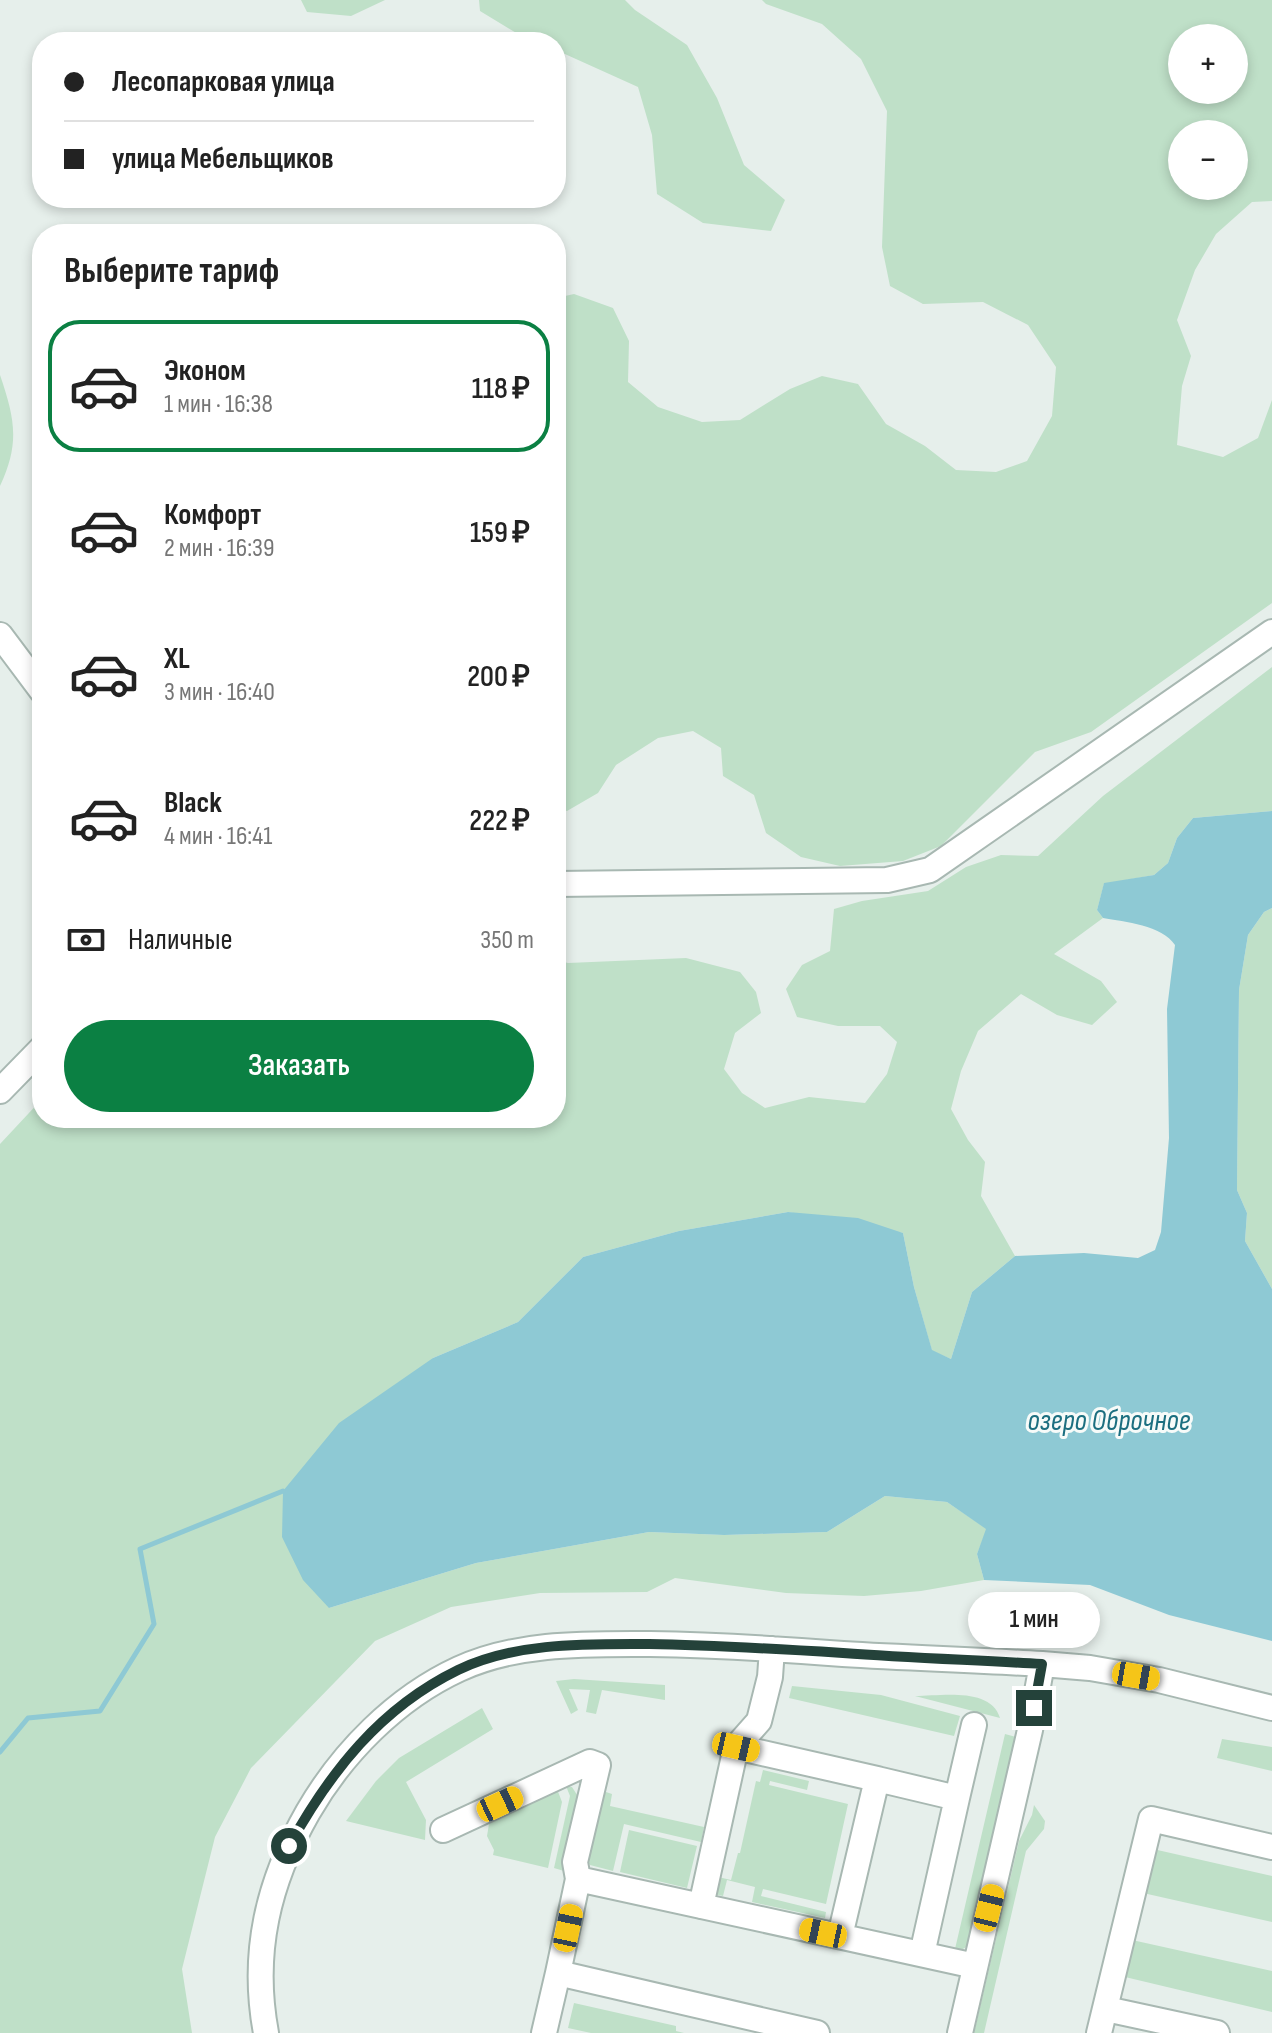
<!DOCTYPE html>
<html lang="ru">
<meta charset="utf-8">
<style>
:root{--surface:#fff;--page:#f2f2f2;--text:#222;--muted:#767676;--line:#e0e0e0;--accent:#0b8043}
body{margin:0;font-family:"Sofia Sans Condensed",sans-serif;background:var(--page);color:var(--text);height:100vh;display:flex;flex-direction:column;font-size:30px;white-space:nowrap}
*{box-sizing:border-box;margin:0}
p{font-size:26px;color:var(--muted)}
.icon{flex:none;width:44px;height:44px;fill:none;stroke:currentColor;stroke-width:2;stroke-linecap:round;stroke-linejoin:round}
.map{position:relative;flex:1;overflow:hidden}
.panel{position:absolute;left:32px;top:224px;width:534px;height:904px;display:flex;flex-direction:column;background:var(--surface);border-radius:32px;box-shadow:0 4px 12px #0003}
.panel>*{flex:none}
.banner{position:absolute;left:32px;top:32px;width:534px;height:176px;border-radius:32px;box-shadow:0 4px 12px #0003;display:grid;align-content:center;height:176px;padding:0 32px;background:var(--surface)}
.tools{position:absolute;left:1168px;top:24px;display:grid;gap:16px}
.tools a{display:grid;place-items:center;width:80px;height:80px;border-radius:50%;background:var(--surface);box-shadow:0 4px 12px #0003;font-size:40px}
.end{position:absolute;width:36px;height:36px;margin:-18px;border:10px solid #24423a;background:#fff;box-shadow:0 0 0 4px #fff}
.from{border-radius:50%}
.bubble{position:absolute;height:56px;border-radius:28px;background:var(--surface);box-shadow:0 4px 12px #0003;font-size:26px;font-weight:600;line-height:56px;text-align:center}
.car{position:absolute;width:24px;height:48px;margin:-24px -12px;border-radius:10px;box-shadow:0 0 6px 2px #0007;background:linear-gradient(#f5c518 24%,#345 0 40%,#f5c518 0 76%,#345 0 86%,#f5c518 0)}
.banner b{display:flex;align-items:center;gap:28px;height:76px;font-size:30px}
.banner b+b{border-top:2px solid var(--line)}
.banner i{width:20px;height:20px;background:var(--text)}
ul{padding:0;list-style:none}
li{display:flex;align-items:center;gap:24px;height:132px;margin:0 16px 12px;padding:0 16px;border:4px solid transparent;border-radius:32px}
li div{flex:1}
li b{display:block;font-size:30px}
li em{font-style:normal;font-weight:600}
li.active{border-color:var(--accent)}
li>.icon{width:72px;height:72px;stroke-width:1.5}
h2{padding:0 32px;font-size:36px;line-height:96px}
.pay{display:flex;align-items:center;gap:20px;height:88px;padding:0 32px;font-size:30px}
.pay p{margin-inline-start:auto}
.button{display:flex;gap:16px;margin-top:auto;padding:16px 32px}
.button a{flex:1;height:92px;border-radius:48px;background:var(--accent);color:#fff;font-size:32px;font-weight:600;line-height:92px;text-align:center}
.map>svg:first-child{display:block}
.green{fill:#bfe0c8;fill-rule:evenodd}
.water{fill:#8ec9d4}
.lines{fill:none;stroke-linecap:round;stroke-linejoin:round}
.stream{stroke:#8ec9d4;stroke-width:5}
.minor-casing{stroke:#a8b8b2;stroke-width:28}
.minor{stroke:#fff;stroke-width:24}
.route{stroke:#24423a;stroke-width:10}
.labels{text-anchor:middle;stroke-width:6;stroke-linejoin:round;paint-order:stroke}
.water-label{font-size:30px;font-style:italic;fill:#1c6f80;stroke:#f7fbf9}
</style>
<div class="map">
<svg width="1272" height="2033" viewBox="0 0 1272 2033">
<rect width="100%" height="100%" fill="#e6efeb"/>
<!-- green -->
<path class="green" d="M301 0H385L351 16 307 12Z
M479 0H625L635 10 687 45 717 98 744 165 785 200 771 231 703 223 657 194 652 135 638 87 556 50V42H535L523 37 480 11Z
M762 0H1272V201L1252 202 1216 234 1195 270 1177 320 1191 356 1182 386 1177 445 1223 457 1258 438 1272 400V603L1091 732 1035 752 941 846 903 861 840 866 801 857 766 833 754 795 723 776 721 748 693 731 658 738 616 765 598 793 567 811 556 808V298L574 294 613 308 629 341 628 382 658 407 702 422 740 420 790 389 822 376 858 384 886 424 925 446 956 470 996 472 1027 461 1052 416 1056 367 1028 325 983 302 923 304 890 286 882 247 887 111 861 59 822 24 766 4ZM1182 38H1234V90H1182ZM1182 134H1234V186H1182Z
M0 375C15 419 20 443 0 486Z
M1272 667V811L1193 818 1177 838 1168 863 1154 875 1104 884 1097 910 1103 918 1054 954 1101 981 1117 1002 1092 1025 1057 1015 1021 994 978 1031 961 1071 951 1109 968 1140 985 1162 981 1196 1015 1256 972 1292 951 1359 932 1351 914 1287 903 1233 788 1212 679 1231 583 1257 518 1322 433 1358 329 1608 476 1563 649 1532 724 1535 827 1532 885 1496 947 1502 987 1529 977 1554 984 1580 921 1591 864 1596 786 1593 675 1578 647 1592 540 1593 451 1607 375 1641 251 1768 215 1837 182 1969 192 2033H0V1144L42 1099V1118H556V960L568 963 686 958 740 972 756 992 761 1013 735 1033 724 1069 742 1093 765 1108 809 1097 865 1103 887 1074 897 1042 880 1026H838L797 1017 786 989 802 965 830 951 834 909 862 901 928 891 966 867 1001 855 1038 856 1103 796Z
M1272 908V1289L1245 1241 1247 1213 1237 1190 1239 990 1248 935 1264 912Z
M574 1679 665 1685V1700L602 1690 596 1714 586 1712 590 1690 569 1689 578 1710 571 1714 556 1681Z
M792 1686 881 1695 960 1716 954 1736 789 1698Z
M915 1696C941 1696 991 1687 1000 1718Z
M482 1708 493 1729 406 1782 426 1820 425 1840 346 1821 376 1781 399 1758Z
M1005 1734 1016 1737 970 1945 961 1950 955 1949Z
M1222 1739 1272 1747V1771L1217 1758Z
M763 1770 809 1781 807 1790 770 1781 769 1785 848 1804 826 1904 763 1889 761 1896 826 1912 825 1918 752 1902 755 1887 727 1880 723 1896 710 1893 714 1876 731 1880 738 1853H740L756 1781 760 1782Z
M566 1786 572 1787 579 1798 564 1871 554 1868 570 1796Z
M557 1789 562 1802 548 1868 493 1855 494 1850 487 1836 489 1824Z
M606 1792 612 1794 610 1806 704 1827 701 1842 624 1824 613 1871 590 1865 585 1858 598 1800Z
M1034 1805 1045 1821 1044 1829 1026 1851 984 2033H974L1019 1841 1032 1815Z
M629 1830 697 1846 687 1888 620 1872Z
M1153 1849 1272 1876V1922L1143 1893Z
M1132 1940 1272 1971V2012L1125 1977Z
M574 2003 676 2026V2031L684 2033H591L568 2028Z"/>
<!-- water -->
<path class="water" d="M1272 811V908L1264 912 1248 935 1239 990 1237 1190 1247 1213 1245 1241 1272 1289V1641L1169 1615 1090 1585 984 1580 977 1554 986 1529 947 1502 885 1496 827 1532 724 1535 649 1532 476 1563 329 1608 303 1580 282 1537 283 1491 339 1423 433 1358 518 1322 583 1257 679 1231 788 1212 858 1218 903 1233 914 1287 932 1350 951 1359 972 1292 1015 1256 1084 1253 1138 1258 1155 1250 1161 1232 1169 1138 1167 1009 1175 945C1162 925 1125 922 1103 918L1097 910 1104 883 1154 875 1168 863 1177 838 1193 818Z"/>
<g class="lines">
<!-- stream -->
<path class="stream" d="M0 1752 28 1718 100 1711 154 1624 140 1549 283 1491"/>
<defs>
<path id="minor" d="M0 635 42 691
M556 884 887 880 930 870 1272 632
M0 1091 42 1048
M736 1747 877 1779 840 1936
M877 1779 957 1798 922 1954
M957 1798 974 1725
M443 1830 590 1762 598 1765 575 1862 578 1879 558 1973 817 2033
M578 1879 975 1966
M701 1906 736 1747 759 1721 770 1677 772 1649
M1106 2009 1217 2033
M266 2033C251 1953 268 1882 308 1812 342 1753 396 1698 459 1669 518 1642 586 1644 650 1644 714 1645 779 1649 843 1654 909 1658 976 1660 1042 1664L1090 1668 1159 1680 1272 1708
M544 2033 558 1973
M960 2033 1030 1730 1042 1664
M1099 2033 1151 1819 1272 1847"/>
</defs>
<!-- minor casing -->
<use href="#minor" class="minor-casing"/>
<!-- minor -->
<use href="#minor" class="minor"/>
</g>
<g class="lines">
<!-- route -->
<path class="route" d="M289 1846C330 1772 380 1708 458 1670 516 1642 586 1644 649 1644 713 1645 778 1649 843 1653 909 1658 976 1660 1042 1664L1034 1708"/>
</g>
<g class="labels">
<!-- water labels -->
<g class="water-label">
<text x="1109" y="1430">озеро Оброчное</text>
</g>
</g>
</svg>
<div class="tools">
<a>+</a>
<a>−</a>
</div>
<i class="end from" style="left:289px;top:1846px"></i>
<i class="end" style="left:1034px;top:1708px"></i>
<div class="bubble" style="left:968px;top:1592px;width:132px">1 мин</div>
<i class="car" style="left:1136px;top:1676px;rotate:100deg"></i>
<i class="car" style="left:736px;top:1747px;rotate:103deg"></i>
<i class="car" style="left:500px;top:1804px;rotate:65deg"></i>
<i class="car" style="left:989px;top:1908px;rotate:14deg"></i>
<i class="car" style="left:568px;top:1928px;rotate:12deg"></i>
<i class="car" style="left:823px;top:1933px;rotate:282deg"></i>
<div class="banner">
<b><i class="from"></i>Лесопарковая улица</b>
<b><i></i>улица Мебельщиков</b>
</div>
<section class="panel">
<h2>Выберите тариф</h2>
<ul>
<li class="active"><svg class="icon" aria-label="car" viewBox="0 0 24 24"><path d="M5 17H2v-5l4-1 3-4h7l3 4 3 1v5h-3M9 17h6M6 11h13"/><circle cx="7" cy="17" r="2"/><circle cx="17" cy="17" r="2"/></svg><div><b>Эконом</b><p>1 мин · 16:38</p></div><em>118 ₽</em></li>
<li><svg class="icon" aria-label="car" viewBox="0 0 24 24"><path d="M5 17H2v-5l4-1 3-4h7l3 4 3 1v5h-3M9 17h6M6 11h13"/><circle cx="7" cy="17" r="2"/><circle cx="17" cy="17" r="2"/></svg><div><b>Комфорт</b><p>2 мин · 16:39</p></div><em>159 ₽</em></li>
<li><svg class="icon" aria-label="car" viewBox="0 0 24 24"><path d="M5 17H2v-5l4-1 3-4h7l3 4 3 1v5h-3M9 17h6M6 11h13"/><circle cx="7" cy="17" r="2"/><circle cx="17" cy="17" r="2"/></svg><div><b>XL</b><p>3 мин · 16:40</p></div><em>200 ₽</em></li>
<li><svg class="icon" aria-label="car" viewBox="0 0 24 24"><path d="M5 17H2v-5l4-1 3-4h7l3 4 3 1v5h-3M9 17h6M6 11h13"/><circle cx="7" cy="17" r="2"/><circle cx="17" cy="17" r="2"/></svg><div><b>Black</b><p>4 мин · 16:41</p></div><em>222 ₽</em></li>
</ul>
<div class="pay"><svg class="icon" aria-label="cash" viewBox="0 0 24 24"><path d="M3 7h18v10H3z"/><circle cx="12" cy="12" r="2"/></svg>Наличные<p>350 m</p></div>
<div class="button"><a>Заказать</a></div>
</section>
</div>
